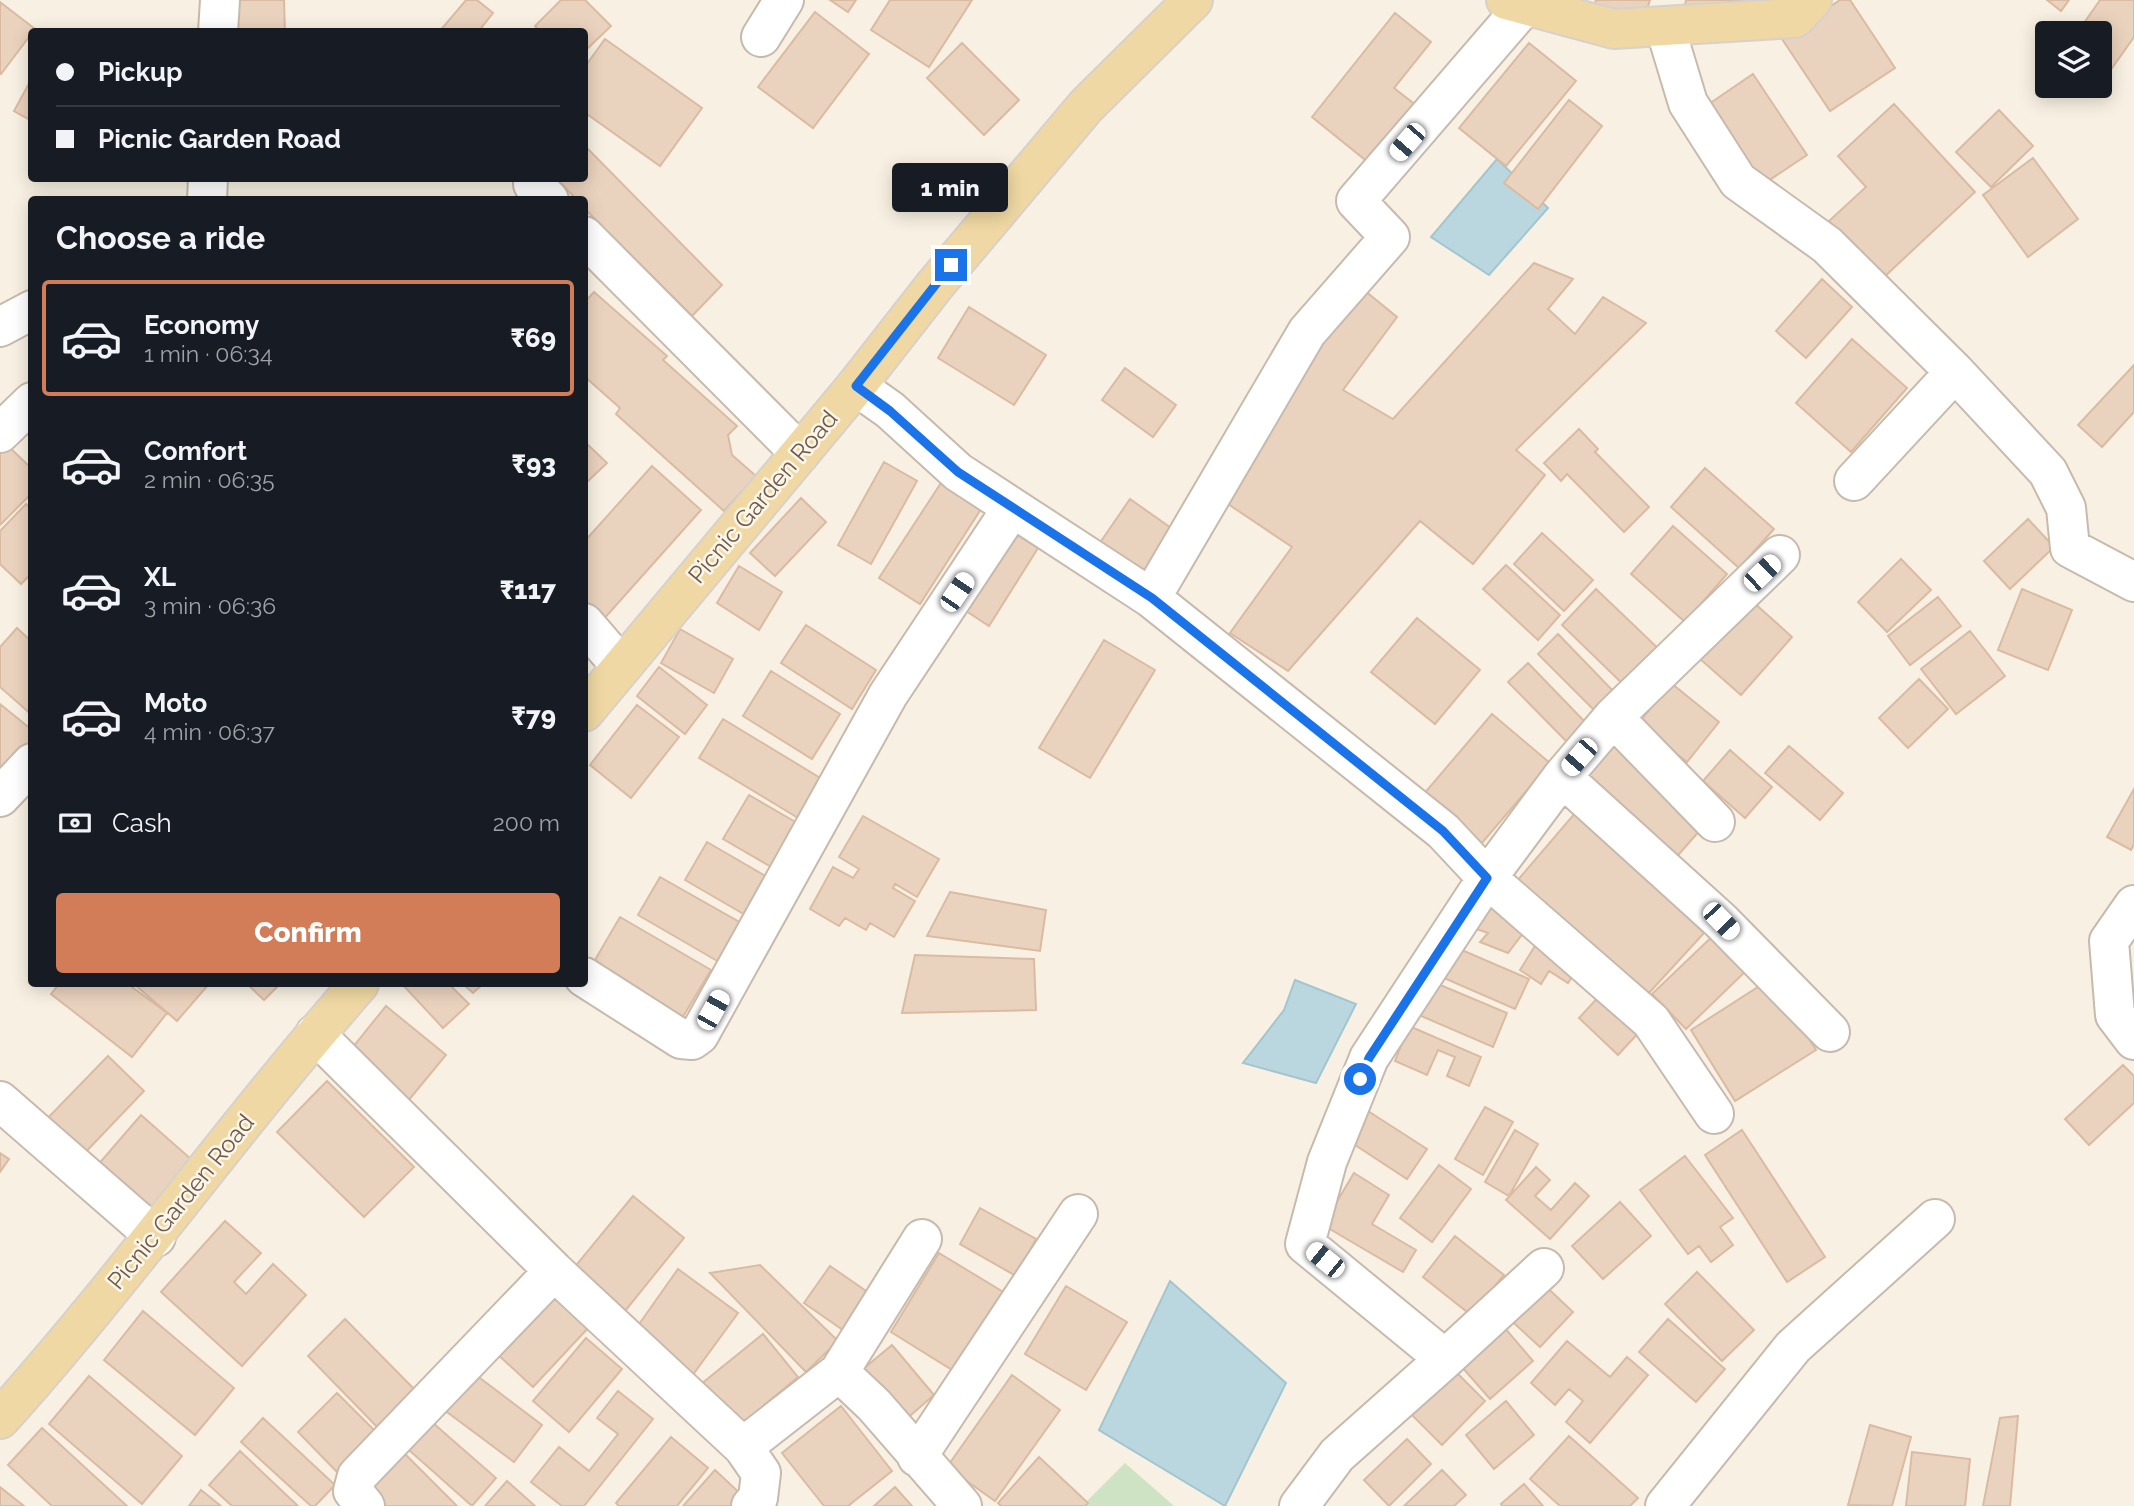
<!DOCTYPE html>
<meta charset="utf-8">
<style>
:root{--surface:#171b24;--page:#20242c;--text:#f1f3f6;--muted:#9ea1a6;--line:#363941;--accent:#d27c58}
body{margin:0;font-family:Raleway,sans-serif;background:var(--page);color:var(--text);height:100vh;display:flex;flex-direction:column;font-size:26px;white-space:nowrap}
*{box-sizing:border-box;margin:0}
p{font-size:23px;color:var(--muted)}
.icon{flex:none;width:38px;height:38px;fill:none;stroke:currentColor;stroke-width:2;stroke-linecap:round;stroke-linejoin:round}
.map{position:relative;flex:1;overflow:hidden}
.sheet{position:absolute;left:28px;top:196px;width:560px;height:791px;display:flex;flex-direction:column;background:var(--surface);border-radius:7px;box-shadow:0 4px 18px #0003}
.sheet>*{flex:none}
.hud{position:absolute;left:28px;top:28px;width:560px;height:154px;border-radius:7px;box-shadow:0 4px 18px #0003;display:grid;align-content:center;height:154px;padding:0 28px;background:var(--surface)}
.buttons{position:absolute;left:2035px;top:21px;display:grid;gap:14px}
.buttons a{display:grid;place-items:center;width:77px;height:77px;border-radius:7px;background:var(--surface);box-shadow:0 4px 18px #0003;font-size:35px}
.end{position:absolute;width:32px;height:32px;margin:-16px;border:9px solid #1a73e8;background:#fff;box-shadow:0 0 0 4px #fff}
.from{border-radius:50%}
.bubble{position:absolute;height:49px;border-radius:7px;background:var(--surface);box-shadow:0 4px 18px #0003;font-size:23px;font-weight:800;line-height:49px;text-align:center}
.car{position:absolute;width:21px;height:42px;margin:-21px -10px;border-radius:9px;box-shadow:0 0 5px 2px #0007;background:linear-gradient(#fff 24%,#345 0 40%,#fff 0 76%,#345 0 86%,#fff 0)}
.hud b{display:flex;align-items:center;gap:24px;height:66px;font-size:26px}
.hud b+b{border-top:2px solid var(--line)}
.hud i{width:18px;height:18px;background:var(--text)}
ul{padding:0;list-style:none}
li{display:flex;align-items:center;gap:21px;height:116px;margin:0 14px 10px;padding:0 14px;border:4px solid transparent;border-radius:7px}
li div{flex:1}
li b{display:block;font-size:26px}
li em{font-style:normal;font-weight:800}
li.selected{border-color:var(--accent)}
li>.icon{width:63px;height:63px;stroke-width:1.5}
h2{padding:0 28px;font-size:32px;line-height:84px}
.pay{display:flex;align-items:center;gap:18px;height:77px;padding:0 28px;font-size:26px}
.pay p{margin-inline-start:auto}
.action{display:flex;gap:14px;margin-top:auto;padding:14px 28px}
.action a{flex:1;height:80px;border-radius:7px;background:var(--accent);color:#fff;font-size:28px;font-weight:800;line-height:80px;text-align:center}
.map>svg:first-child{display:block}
.green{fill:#cee3c4}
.water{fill:#bad7df;stroke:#a2c5cf;stroke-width:2}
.building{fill:#ead3be;stroke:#dabba1;stroke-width:2}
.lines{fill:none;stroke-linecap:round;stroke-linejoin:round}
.minor-casing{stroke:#c7baac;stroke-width:42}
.major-casing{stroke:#d6d1cd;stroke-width:42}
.minor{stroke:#fff;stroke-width:38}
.major{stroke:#efd8a3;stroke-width:38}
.route{stroke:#1a73e8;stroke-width:9}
.labels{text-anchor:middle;stroke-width:5;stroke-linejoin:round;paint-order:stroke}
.street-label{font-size:24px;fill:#6c5a4d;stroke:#fcf6e8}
</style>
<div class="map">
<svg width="2134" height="1506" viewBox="0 0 2134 1506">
<rect width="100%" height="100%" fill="#f8f1e3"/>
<!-- green -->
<path class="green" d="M1125 1463 1174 1506H1082Z"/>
<!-- water -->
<path class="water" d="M1497 159 1548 208 1489 275 1431 237Z
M1295 980 1356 1004 1316 1083 1243 1063 1284 1010Z
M1170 1281 1286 1383 1225 1506 1099 1430Z"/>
<!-- building -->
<path class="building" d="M229 0H284L285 32H230Z
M466 0H477L493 13 478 32H439Z
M561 0H585L611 26 584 52V32H540L535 26Z
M830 0H856L848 12Z
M890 0H972L929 67 871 30Z
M1596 0H1650L1642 25 1593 9Z
M1686 0H1771L1766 12 1682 18Z
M1840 0H1850L1895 68 1830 111 1782 39Z
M2047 0H2069L2061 11Z
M2100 0H2134V37L2105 78 2100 75V33H2077Z
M0 2 35 29 1 74 0 73Z
M815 12 869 54 813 128 758 87Z
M1395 13 1431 42 1394 88 1426 113 1379 171 1312 117Z
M605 39 702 108 660 166 584 112V68Z
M962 43 1019 100 984 135 927 78Z
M1529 43 1576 81 1506 166 1459 128Z
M1753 74 1807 155 1762 185 1709 104Z
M32 78V121L14 111Z
M1569 100 1602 126 1538 209 1504 183Z
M1894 104 1975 192 1883 278 1829 221 1866 187 1838 156Z
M1999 110 2033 146 1991 187 1956 152Z
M584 145 722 285 692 316 584 208V200H577L556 178H584Z
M2033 158 2078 219 2028 257 1983 195Z
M1534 263 1573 279 1548 309 1575 334 1603 297 1646 323 1516 450 1545 475 1473 564 1420 521 1288 671 1230 633 1292 547 1228 504 1285 395 1359 286 1397 317 1343 390 1393 419Z
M1822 279 1852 307 1806 358 1776 331Z
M594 292 667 356 663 360 737 426 728 435 732 455 756 476 724 511 616 414 620 408 584 376V303Z
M969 307 1046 355 1014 405 938 358Z
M1852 339 1907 388 1851 452 1796 403Z
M2134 365V412L2102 447 2078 425Z
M1125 368 1176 405 1153 437 1102 400Z
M1579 429 1598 449 1595 452 1649 507 1624 532 1567 474 1561 481 1544 463Z
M584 441 607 463 584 485Z
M4 442 32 469V493L0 525V446Z
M884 462 917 481 871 564 838 545Z
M652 466 701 510 602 621 584 605V542Z
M1705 468 1774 529 1739 568 1671 507Z
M941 483 981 509 920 604 879 578Z
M801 498 826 522 775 576 750 553Z
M1130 499 1181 535 1145 586 1095 550Z
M26 504 32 510V573L21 584 0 564V531Z
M2028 519 2054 547 2010 589 1984 561Z
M1673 526 1727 574 1685 622 1631 574Z
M1011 531 1038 548 989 626 963 609Z
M1542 533 1593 580 1564 611 1514 564Z
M1901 559 1931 590 1887 632 1858 602Z
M1506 565 1560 615 1538 640 1483 589Z
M739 566 782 592 759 630 717 603Z
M1596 589 1664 654 1629 690 1562 625Z
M2022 589 2072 610 2048 670 1998 650Z
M1938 597 1961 626 1910 665 1888 636Z
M1752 601 1792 637 1741 695 1700 659Z
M1417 618 1480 670 1435 724 1371 672Z
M806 625 876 670 852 709 781 663Z
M17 628 32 642V715L0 687V647Z
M680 629 733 659 714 693 661 663Z
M1970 631 2005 676 1956 714 1921 669Z
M1558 634 1616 694 1597 713 1538 654Z
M1104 640 1155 670 1090 778 1039 748Z
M1528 663 1586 723 1567 742 1508 682Z
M659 667 707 705 685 734 637 696Z
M771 671 840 714 812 759 743 716Z
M1919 679 1948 709 1908 748 1879 718Z
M1671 683 1719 722 1687 762 1639 723Z
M0 704 32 730V748L0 787Z
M637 705 679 737 631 798 590 765Z
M1492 714 1550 763 1481 844 1423 795Z
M723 719 822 779 798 818 699 758Z
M1613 737 1708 821 1673 861 1577 778Z
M1789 746 1843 793 1820 820 1765 773Z
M1730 750 1772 787 1745 818 1703 781Z
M2134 789V844L2131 850 2107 837Z
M749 795 799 824 773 868 723 839Z
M1576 812 1704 933 1648 994 1517 881Z
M863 816 939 859 917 897 895 884 893 888 915 901 894 937 870 923 866 930 845 918 839 926 810 909 833 867 853 878 859 869 839 857Z
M707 842 769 878 747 916 685 880Z
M660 877 741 923 719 962 638 915Z
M950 892 1046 910 1040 951 927 936Z
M1487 892 1530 924 1508 953 1480 942 1488 933 1462 924Z
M620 917 711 970 678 1025 588 972Z
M1718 931 1751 966 1686 1029 1652 994Z
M1538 941 1578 967 1568 983 1549 971 1541 984 1520 970Z
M1450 945 1529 979 1515 1009 1437 975Z
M915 955 1034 959 1036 1010 902 1013Z
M1772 978 1816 1050 1735 1101 1691 1030Z
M1426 979 1507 1013 1493 1047 1412 1012Z
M59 984H128L167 1013 132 1057 51 994Z
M134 984H209L177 1021Z
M247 984H280L264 1000Z
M402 984H449L469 1004 443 1028Z
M463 984H483L473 993Z
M1603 992 1642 1029 1618 1055 1579 1018Z
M386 1006 446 1055 403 1107 344 1058Z
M1409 1026 1481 1057 1469 1086 1447 1076 1455 1057 1438 1050 1427 1075 1395 1061Z
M108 1056 144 1091 78 1160 41 1125Z
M2123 1065 2134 1076V1103L2089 1145 2065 1119Z
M327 1081 414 1167 364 1217 277 1132Z
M1485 1107 1513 1122 1483 1175 1455 1159Z
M1368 1111 1427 1149 1407 1179 1349 1141Z
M141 1115 192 1160 148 1211 97 1166Z
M1515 1130 1538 1144 1509 1196 1485 1182Z
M1742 1130 1825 1257 1787 1282 1705 1155Z
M0 1153 9 1159 0 1172Z
M1685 1156 1733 1218 1720 1227 1733 1245 1711 1262 1699 1246 1688 1254 1640 1190Z
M1439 1165 1471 1189 1432 1242 1400 1218Z
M1536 1167 1550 1180 1535 1196 1551 1210 1575 1183 1589 1196 1550 1239 1506 1200Z
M1354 1173 1389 1195 1372 1224 1416 1250 1403 1272 1323 1225Z
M633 1196 684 1238 621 1316 569 1274Z
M1620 1202 1651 1236 1603 1279 1572 1246Z
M980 1208 1036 1239 1016 1276 960 1244Z
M225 1221 261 1253 234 1282 246 1294 273 1264 306 1295 242 1366 161 1292Z
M1455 1236 1504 1275 1471 1315 1423 1277Z
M939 1253 1005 1293 957 1373 891 1332Z
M760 1265 838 1341 806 1372 710 1273Z
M830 1266 869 1293 843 1330 804 1303Z
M678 1269 738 1313 692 1376 637 1327Z
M1697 1272 1754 1330 1722 1361 1665 1304Z
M1537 1278 1573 1312 1540 1347 1504 1314Z
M1066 1286 1127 1322 1086 1390 1025 1354Z
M551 1291 590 1326 533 1387 495 1352Z
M143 1311 234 1388 195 1435 104 1360Z
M345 1319 421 1396 383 1433 308 1356Z
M1497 1319 1533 1361 1490 1399 1454 1358Z
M1668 1319 1725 1369 1696 1402 1639 1352Z
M763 1334 798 1377 730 1434 695 1389Z
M586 1338 622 1369 569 1432 533 1401Z
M1567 1341 1610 1377 1627 1357 1648 1375 1590 1443 1566 1422 1583 1401 1569 1389 1555 1405 1531 1383Z
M892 1345 934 1395 904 1421 862 1370Z
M1449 1365 1485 1401 1442 1445 1406 1409Z
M472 1372 542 1425 514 1462 443 1409Z
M1012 1375 1060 1410 995 1501 947 1467Z
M89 1376 182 1456 142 1504 49 1424Z
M618 1391 653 1419 584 1506H562L531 1482 559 1447 589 1471 618 1434 597 1418Z
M337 1393 380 1436 340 1475 298 1432Z
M1506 1401 1534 1435 1494 1469 1466 1435Z
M841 1406 892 1471 848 1506H824L782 1453Z
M425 1416 496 1478 472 1506 401 1443Z
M2018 1416 2010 1506H1983L2000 1418Z
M263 1418 335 1485 315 1506H311L241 1442Z
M1870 1425 1911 1437 1892 1506 1848 1505Z
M42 1428 127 1506H52L8 1465Z
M1569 1436 1638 1498 1630 1506H1560L1530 1479Z
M671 1437 708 1468 677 1506H619L616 1503Z
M1407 1439 1431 1464 1389 1506 1364 1480Z
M401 1450 457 1506H380L363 1489Z
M240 1451 298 1506H232L209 1485Z
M1912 1452 1970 1459 1965 1506H1906Z
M1039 1457 1088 1503 1085 1506H1001L998 1503Z
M715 1470 744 1497 736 1506H683Z
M1442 1470 1466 1495 1454 1506H1404Z
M507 1481 535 1506H485Z
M1524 1484 1543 1506H1502L1501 1504Z
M0 1487 24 1506H0Z
M895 1487 912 1506H874Z
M201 1490 221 1506H189Z"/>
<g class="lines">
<defs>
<path id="minor" d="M1665 27 1688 103 1738 181 1827 245 1955 372 2048 472 2066 508 2070 548 2134 582
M218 32 220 0
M761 37 784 0
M533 178V184L549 200
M207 200 208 178
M584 236 800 453
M0 327 32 310
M856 386 890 410 958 472 1151 598 1443 831 1487 878 1369 1058 1327 1162 1305 1244 1445 1359 1337 1455 1299 1506
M0 433 32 402
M1854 481 1955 372
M1151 598 1307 332 1390 237 1356 201 1525 5
M584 623 621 666
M1613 717 1715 822
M1562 777 1721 921 1830 1032
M0 797 32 763
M2134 905 2109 941 2115 1015 2134 1040
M584 977 681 1039 692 1040 699 1035 888 695 1012 508
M315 1034 554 1271 743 1447 839 1372 922 1239
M0 1101 156 1237
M1714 1114 1651 1021 1487 878 1562 777 1613 717 1780 555
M1445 1359 1544 1268
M839 1372 874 1405 962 1506
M743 1447 761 1473 758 1498 751 1506
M917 1457 1078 1214
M365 1506 353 1491 357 1476 554 1271
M1665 1506 1793 1347 1935 1219"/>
<path id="major" d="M1506 0 1614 29 1795 18 1812 0
M584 712 856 386 935 285 1086 106 1193 0
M0 1419C126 1279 235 1125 359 984"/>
</defs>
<!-- minor casing -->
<use href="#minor" class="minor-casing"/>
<!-- major casing -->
<use href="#major" class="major-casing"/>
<!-- minor -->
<use href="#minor" class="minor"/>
<!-- major -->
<use href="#major" class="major"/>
</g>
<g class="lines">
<!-- route -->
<path class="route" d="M951 265 856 386 890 411 958 472 1152 598 1443 831 1487 878 1369 1058 1360 1079"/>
</g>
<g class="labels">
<!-- street labels -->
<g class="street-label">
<text transform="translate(763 497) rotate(-50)" y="8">Picnic Garden Road</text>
<text transform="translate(181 1202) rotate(-51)" y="8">Picnic Garden Road</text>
</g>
</g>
</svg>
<div class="buttons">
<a><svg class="icon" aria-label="layers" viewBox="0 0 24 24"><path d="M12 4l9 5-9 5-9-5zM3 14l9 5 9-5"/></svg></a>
</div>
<i class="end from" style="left:1360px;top:1079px"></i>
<i class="end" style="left:951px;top:265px"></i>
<div class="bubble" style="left:892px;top:163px;width:116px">1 min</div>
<i class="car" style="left:1407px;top:142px;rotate:221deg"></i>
<i class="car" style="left:1762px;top:573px;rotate:46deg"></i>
<i class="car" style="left:957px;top:592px;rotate:34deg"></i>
<i class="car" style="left:1579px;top:757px;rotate:221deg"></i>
<i class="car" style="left:1721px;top:921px;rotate:136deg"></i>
<i class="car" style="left:713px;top:1010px;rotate:29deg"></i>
<i class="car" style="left:1325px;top:1260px;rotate:309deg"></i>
<div class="hud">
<b><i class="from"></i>Pickup</b>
<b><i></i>Picnic Garden Road</b>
</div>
<section class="sheet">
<h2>Choose a ride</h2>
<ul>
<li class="selected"><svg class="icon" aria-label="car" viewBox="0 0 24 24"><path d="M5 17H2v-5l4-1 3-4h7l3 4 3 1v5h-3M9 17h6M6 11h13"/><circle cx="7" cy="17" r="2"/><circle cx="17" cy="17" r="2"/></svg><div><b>Economy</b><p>1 min · 06:34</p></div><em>₹69</em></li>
<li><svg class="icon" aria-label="car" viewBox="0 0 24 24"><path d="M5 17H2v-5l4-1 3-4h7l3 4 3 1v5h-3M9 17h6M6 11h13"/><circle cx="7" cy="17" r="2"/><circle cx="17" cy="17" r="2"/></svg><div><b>Comfort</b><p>2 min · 06:35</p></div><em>₹93</em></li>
<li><svg class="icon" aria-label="car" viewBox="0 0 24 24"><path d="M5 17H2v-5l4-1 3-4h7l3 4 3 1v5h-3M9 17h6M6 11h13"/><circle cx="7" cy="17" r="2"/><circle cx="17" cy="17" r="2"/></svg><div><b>XL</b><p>3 min · 06:36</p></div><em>₹117</em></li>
<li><svg class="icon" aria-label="car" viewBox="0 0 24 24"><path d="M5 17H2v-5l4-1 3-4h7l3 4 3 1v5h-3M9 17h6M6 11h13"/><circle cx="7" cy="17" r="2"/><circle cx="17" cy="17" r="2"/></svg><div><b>Moto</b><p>4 min · 06:37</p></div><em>₹79</em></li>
</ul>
<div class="pay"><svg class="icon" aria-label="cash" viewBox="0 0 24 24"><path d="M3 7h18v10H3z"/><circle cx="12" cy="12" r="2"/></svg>Cash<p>200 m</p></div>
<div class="action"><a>Confirm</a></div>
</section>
</div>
